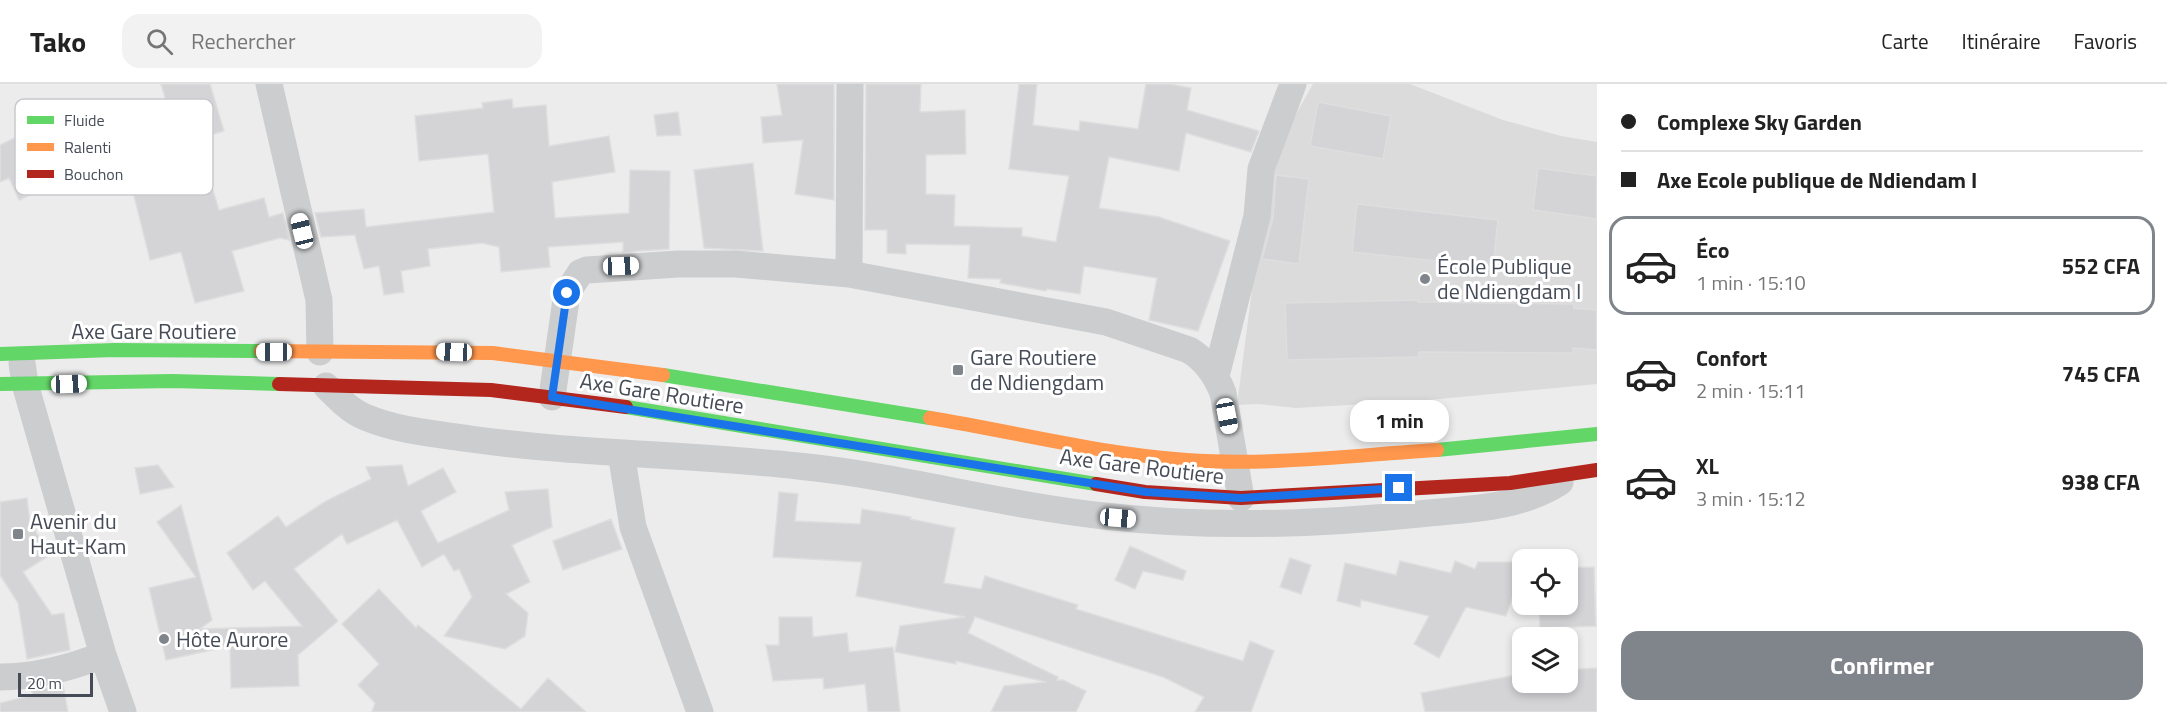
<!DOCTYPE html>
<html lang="fr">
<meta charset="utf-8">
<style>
:root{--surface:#fff;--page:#f2f2f2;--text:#222;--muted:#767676;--line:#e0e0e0;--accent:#80848b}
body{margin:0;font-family:"Titillium Web",sans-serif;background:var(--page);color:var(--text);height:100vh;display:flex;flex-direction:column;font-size:22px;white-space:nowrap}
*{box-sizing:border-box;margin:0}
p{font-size:20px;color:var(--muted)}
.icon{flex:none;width:33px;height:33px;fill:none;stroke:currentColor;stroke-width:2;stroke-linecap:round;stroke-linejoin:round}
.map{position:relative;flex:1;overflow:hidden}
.drawer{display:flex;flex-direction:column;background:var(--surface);width:570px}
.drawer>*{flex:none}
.hud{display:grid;align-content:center;height:132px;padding:0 24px;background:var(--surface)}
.controls{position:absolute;left:1512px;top:465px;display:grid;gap:12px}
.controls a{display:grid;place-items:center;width:66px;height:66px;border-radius:12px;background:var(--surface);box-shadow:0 3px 9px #0003;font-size:30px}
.scale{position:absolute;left:18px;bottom:15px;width:75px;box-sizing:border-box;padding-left:6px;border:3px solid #454c57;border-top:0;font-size:16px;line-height:21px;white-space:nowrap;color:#454c57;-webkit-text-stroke:4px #fff;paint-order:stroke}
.end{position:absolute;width:27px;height:27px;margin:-14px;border:8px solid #1a73e8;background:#fff;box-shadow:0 0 0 3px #fff}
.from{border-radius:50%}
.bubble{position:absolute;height:42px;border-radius:18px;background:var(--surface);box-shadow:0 3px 9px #0003;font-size:20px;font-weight:700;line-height:42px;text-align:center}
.car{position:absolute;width:18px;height:36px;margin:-18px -9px;border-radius:8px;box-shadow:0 0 4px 2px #0007;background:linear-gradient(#fff 24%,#345 0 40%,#fff 0 76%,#345 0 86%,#fff 0)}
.hud b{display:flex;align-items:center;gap:21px;height:57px;font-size:22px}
.hud b+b{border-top:2px solid var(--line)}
.hud i{width:15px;height:15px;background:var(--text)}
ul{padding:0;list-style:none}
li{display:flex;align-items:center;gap:18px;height:99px;margin:0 12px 9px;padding:0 12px;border:3px solid transparent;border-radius:18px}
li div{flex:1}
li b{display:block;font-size:22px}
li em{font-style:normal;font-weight:700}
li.selected{border-color:var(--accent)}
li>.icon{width:54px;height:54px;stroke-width:1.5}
.cta{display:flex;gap:12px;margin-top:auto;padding:12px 24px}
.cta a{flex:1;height:69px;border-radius:18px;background:var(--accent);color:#fff;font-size:24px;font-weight:700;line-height:69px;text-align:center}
header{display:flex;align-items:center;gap:36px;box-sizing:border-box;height:84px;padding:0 30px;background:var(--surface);border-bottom:2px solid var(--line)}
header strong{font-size:28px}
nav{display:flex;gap:33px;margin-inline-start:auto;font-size:21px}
.search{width:420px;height:54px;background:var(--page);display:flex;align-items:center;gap:15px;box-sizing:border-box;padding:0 21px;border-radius:18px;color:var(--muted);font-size:22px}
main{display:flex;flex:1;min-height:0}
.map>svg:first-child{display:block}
.education{fill:#dbdbdb}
.building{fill:#d4d4d7;stroke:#dededf;stroke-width:1.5}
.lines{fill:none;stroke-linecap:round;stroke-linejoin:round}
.street{stroke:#cbcdcf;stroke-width:27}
.fast{stroke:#63d668;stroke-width:14}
.slow{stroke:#ff974d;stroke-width:14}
.jam{stroke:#b3261e;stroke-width:14}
.route{stroke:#1a73e8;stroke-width:8}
.poi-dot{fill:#80848b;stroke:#fff;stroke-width:2}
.labels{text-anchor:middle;stroke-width:6;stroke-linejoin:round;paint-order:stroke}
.poi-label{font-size:22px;fill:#454c57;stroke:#fff;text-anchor:start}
.street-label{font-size:22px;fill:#454c57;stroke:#fff}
.key{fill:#fff;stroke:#c7c9cd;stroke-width:1.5}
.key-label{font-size:16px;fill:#454c57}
</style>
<header>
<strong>Tako</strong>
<div class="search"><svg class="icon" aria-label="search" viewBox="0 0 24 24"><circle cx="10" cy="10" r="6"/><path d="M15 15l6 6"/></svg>Rechercher</div>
<nav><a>Carte</a><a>Itinéraire</a><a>Favoris</a></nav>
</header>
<main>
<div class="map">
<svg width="1597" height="628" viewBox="0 0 1597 628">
<rect width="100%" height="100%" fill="#edecec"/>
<!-- education -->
<path class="education" d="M1313 0H1410L1503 36 1561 52 1597 58V300L1418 317 1296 324 1258 320 1237 321 1267 90 1280 58Z"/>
<!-- building -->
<path class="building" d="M161 0H210L224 47 201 54 210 82 206 83 219 126 264 114 269 133 283 129 289 156 280 154 232 167 244 207 195 219 181 168 150 176 130 96 95 106 89 84 178 58Z
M777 0H834V116L795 110 803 56 763 59 761 33 782 31Z
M866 0H921L920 28 965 26 966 70 926 71V110L955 111 954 142 1022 144V152L1056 158 1069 92 1009 85 1019 0H1037L1033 41 1079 47 1080 37 1138 45 1146 0H1170L1191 4 1187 26 1259 47 1251 68 1186 49 1179 87 1109 73 1099 124 1159 133 1230 157 1198 247 1149 236 1157 194 1084 182 1080 210 1047 205 1046 207 1000 199 1001 195 968 194 970 161 906 160V170L887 169V146H865Z
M512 15 513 24 546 21 549 62 609 52 615 88 552 98 555 134 629 129 630 86 670 87 669 165 623 168V158L548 163 550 183 501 188 499 163 482 159 428 165 430 182 401 187 404 208 384 211 379 182 364 185 355 151 321 153 315 129 364 125 366 143 494 128 488 70 419 77 415 32 483 24 482 19Z
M1318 18 1391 32 1383 75 1310 62Z
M678 28 681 51 657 52 654 31Z
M81 29 86 63 34 72 48 103 19 116 9 94 0 98V61L31 46 30 38Z
M753 79 763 167 704 164 694 86Z
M1538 84 1597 92V135L1533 126Z
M1276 91 1309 95 1299 180 1262 175 1273 134Z
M1357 120 1498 136 1493 183 1352 168Z
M1418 216V218L1574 220V224L1597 226V266L1573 264V269L1419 268V273L1287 276 1285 219Z
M158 381 174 403 140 410 135 384Z
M402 381 408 402 443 384 456 408 421 427 438 459 509 426 505 408 548 405 552 443 512 461 530 498 506 510 528 529 525 552 505 565 444 552 472 513 459 485 454 487 444 470 422 483 397 436 347 460 342 450 294 485 338 537 298 571 299 602 231 604 230 562 166 576 149 504 196 493 157 438 181 421 212 536 200 545 302 542 265 497 253 506 227 469 278 432 286 443 326 417 371 395 366 383Z
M779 408 798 410 795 437 860 440 862 425 911 433 910 435 955 444 944 499 981 505 985 492 1078 521 1076 525 1243 577 1250 557 1274 567 1251 628H1195L1204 613 1163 593 975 533 968 549 1058 593 1057 596H1063L1086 607 1076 628H991L1004 602 1046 598 956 577V580L895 568 900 542 965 533 856 512 862 478 773 473Z
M27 414 30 438 35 437 36 448 50 471 23 488 52 531 64 529 70 566 27 575 18 519 0 491V418Z
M611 435 622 465 563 486 553 457Z
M1130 462 1186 487 1183 496 1143 487 1135 505 1115 496Z
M1290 474 1311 481 1301 510 1280 503Z
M1400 477 1451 489 1455 477 1475 485 1478 478H1522V485L1506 532 1466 523 1439 574 1414 560 1429 532 1361 516 1360 523 1337 517 1345 479 1396 491Z
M1594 483 1596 542 1540 544 1539 520H1568V484Z
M379 505 416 544 418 541 521 625 548 594 586 628H372L375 619 358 601 379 580 342 540Z
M779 533H812L813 553 847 549 849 568 893 563 900 628H868L865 600 824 605 823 594 773 597 766 561H779Z
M1597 584V628H1425L1421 609 1522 590V598H1568V586Z
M63 601 68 628H0V619L33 611 32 607Z"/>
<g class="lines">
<!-- street -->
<path class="street" d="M269 0 319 216 320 268
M849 190 850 0
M22 279 25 300 103 571 123 628
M1216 292 1257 132 1261 85 1293 0
M326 302C337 313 350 327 365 333 398 347 436 350 470 355 579 370 689 370 798 382 901 392 1001 421 1104 432 1209 444 1314 441 1419 430 1466 425 1519 425 1560 398
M552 313 567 209 580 189 587 186 678 180H736L849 190 1106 238 1189 266C1206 276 1216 291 1223 309L1241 414
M621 369 633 443 700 628
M0 593C36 593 70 584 103 571"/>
<!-- fast -->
<path class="fast" d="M0 270 114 266 261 267
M663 291 930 334
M0 300 172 297 279 300
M626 323 1096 400
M1437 366 1597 350"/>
<!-- slow -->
<path class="slow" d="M261 267 493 269 663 291
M930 334C1016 348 1100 370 1187 376 1270 382 1355 371 1437 366"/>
<!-- jam -->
<path class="jam" d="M279 300 491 306 626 323
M1096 400 1145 408 1241 414 1510 399 1597 386"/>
</g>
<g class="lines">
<!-- route -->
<path class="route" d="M567 209 552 313 1146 408 1241 414 1399 404"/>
</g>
<!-- markers -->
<g class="poi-dot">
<circle cx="1425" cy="195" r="6"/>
<rect x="952" y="280" width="12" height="12" rx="3"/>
<rect x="12" y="444" width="12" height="12" rx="3"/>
<circle cx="164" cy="555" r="6"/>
</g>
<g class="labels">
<!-- poi labels -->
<g class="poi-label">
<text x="1437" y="190">École Publique<tspan x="1437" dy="25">de Ndiengdam I</tspan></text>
<text x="970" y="281">Gare Routiere<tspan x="970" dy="25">de Ndiengdam</tspan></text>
<text x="30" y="445">Avenir du<tspan x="30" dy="25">Haut-Kam</tspan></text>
<text x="176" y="563">Hôte Aurore</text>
</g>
<!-- street labels -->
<g class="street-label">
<text x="154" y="255">Axe Gare Routiere</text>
<text transform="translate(662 309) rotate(9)" y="8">Axe Gare Routiere</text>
<text transform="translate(1142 382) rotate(7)" y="8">Axe Gare Routiere</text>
</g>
</g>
<!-- legend -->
<rect x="15" y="15" width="198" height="96" rx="9" class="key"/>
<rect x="27" y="32" width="27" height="8" fill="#63d668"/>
<rect x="27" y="59" width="27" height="8" fill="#ff974d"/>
<rect x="27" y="86" width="27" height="8" fill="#b3261e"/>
<g class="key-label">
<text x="64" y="42">Fluide</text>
<text x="64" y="69">Ralenti</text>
<text x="64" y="96">Bouchon</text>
</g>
</svg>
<div class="controls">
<a><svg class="icon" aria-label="locate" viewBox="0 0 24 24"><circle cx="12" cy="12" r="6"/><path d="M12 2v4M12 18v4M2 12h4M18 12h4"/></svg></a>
<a><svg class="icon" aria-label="layers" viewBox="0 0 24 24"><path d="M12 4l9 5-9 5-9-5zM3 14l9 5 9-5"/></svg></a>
</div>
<div class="scale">20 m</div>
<i class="end from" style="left:567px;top:209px"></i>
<i class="end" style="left:1399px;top:404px"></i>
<div class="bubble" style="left:1350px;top:316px;width:99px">1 min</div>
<i class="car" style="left:302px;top:147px;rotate:346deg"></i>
<i class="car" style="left:621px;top:182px;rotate:88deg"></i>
<i class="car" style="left:274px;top:268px;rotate:270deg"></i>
<i class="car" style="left:454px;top:268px;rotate:272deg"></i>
<i class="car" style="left:69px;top:300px;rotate:88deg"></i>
<i class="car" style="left:1227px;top:332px;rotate:169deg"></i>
<i class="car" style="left:1118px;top:434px;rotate:95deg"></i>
</div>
<section class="drawer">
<div class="hud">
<b><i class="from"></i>Complexe Sky Garden</b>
<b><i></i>Axe Ecole publique de Ndiendam I</b>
</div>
<ul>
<li class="selected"><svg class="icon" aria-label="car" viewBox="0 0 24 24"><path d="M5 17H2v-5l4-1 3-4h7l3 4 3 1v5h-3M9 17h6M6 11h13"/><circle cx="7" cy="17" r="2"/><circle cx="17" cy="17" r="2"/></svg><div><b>Éco</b><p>1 min · 15:10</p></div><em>552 CFA</em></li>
<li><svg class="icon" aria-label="car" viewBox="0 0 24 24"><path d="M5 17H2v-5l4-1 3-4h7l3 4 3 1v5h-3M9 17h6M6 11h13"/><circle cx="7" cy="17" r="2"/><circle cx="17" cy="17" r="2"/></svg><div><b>Confort</b><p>2 min · 15:11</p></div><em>745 CFA</em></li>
<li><svg class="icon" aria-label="car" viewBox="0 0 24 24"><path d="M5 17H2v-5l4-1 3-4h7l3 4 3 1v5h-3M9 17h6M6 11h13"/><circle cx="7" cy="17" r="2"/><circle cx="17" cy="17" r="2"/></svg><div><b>XL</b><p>3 min · 15:12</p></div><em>938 CFA</em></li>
</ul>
<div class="cta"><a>Confirmer</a></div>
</section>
</main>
